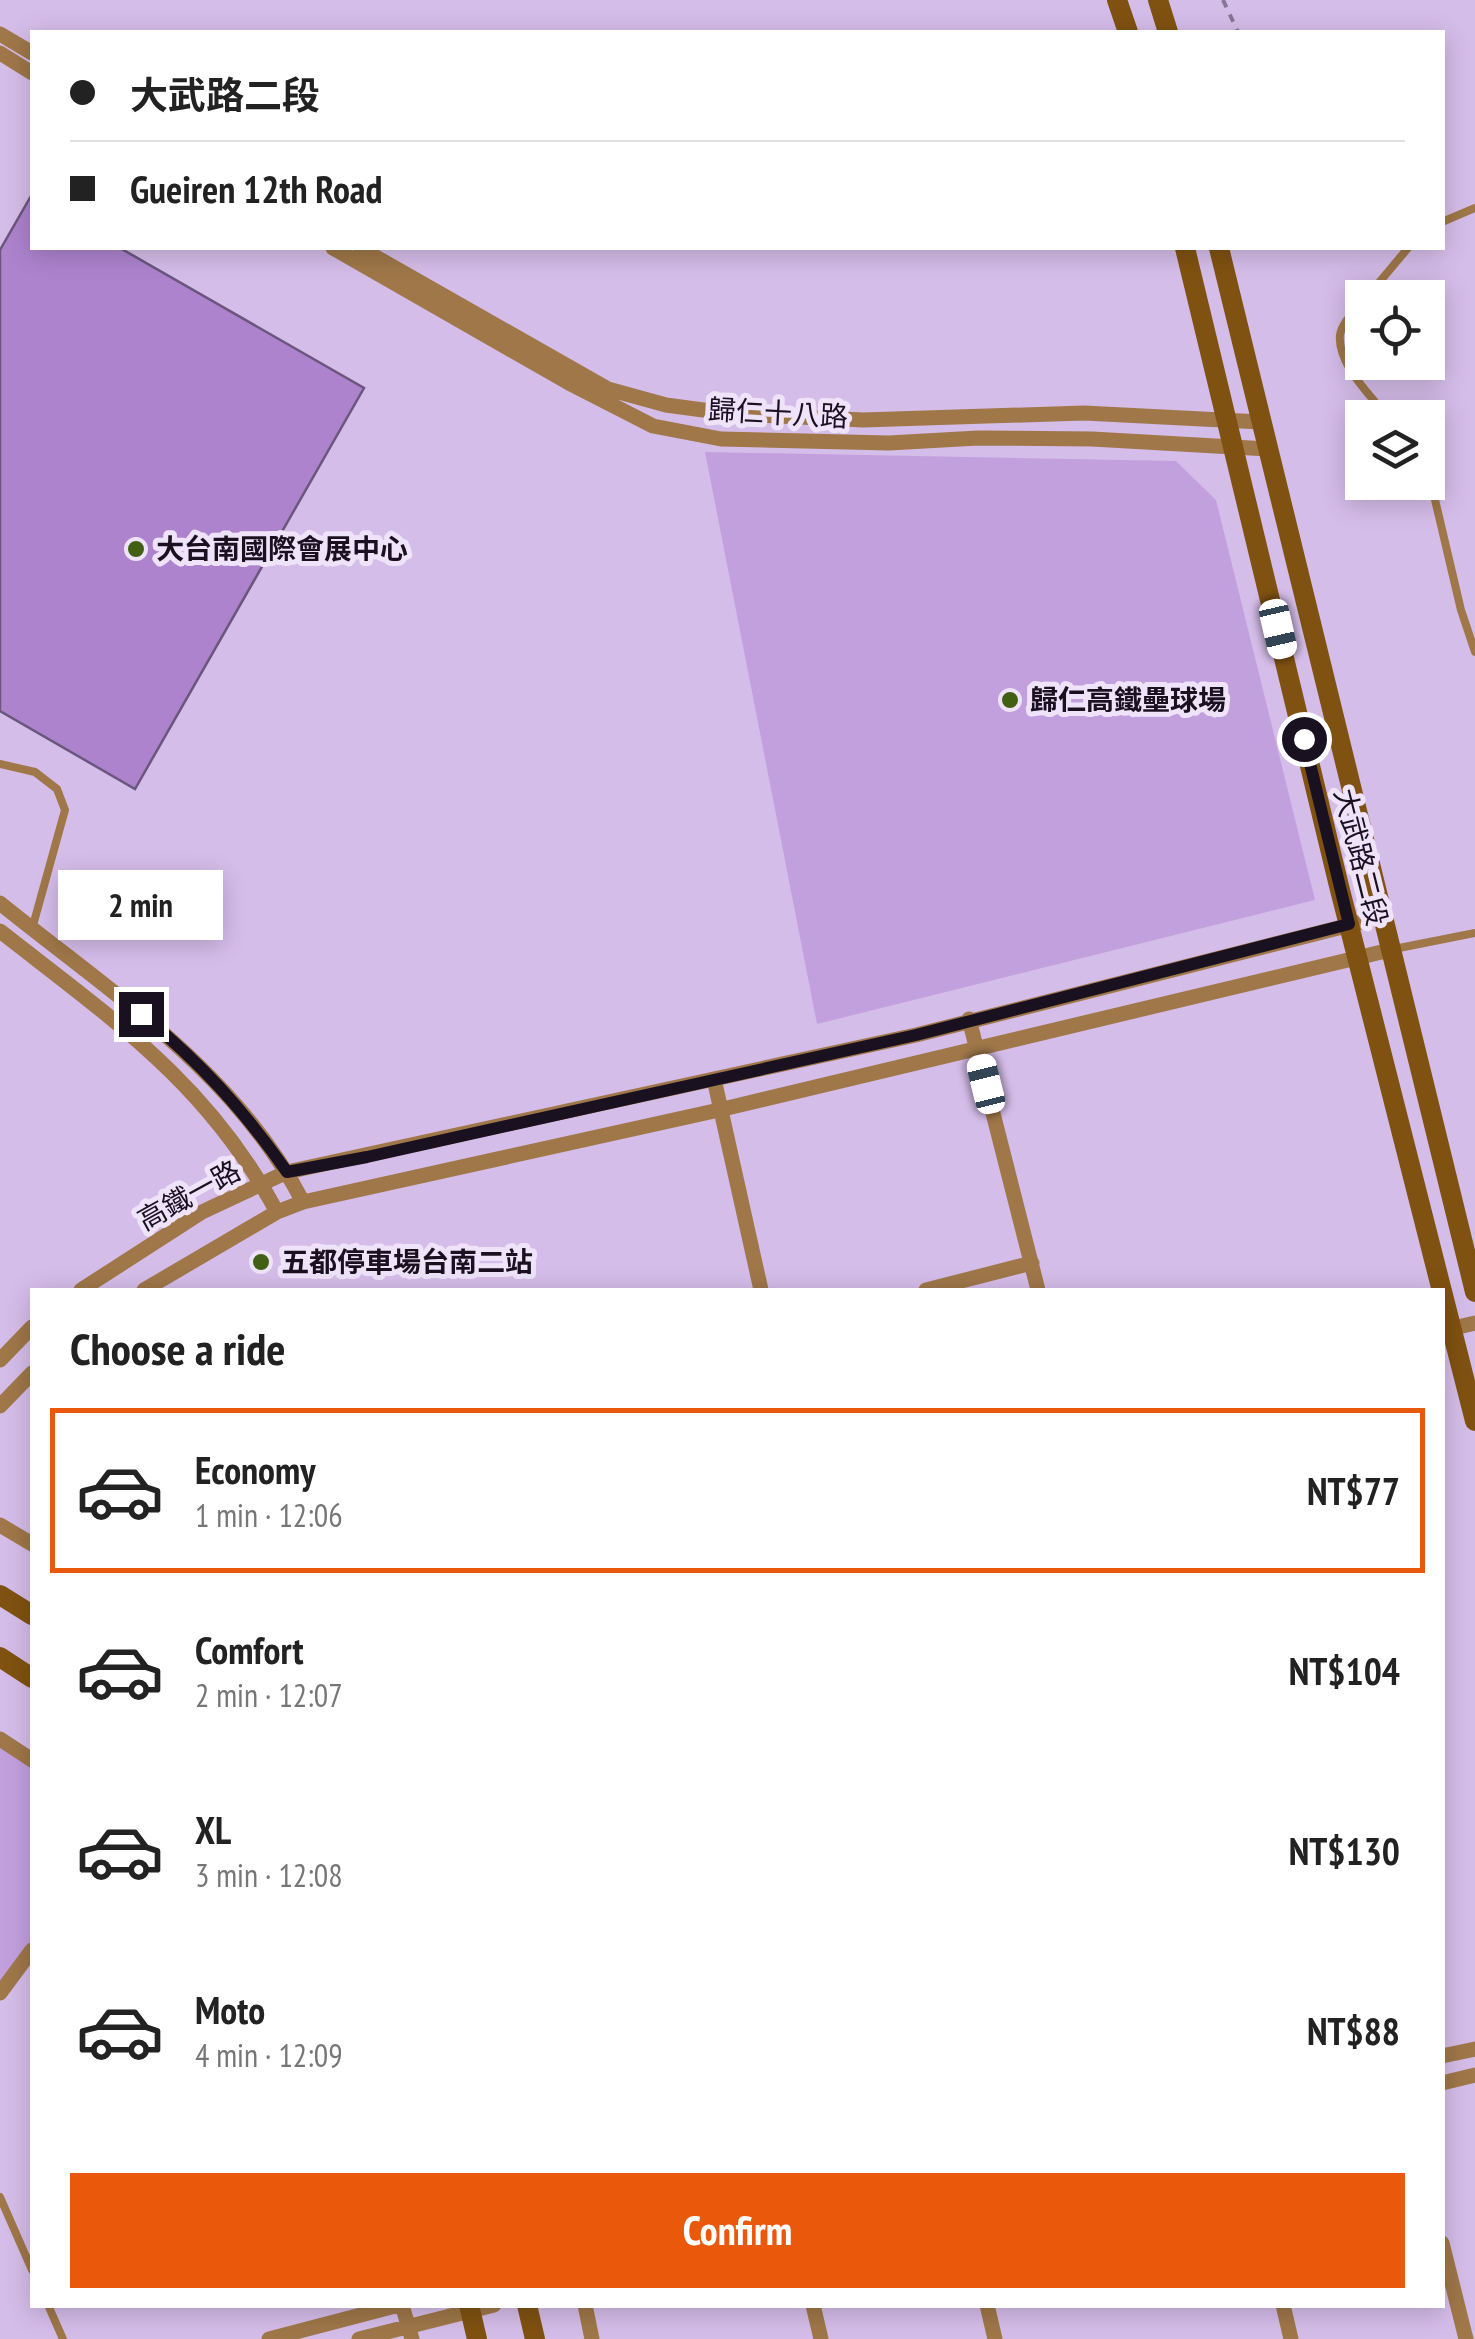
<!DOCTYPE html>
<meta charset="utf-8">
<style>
:root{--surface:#fff;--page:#f6f6f6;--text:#222;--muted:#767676;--line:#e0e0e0;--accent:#ea580c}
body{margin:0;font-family:"PT Sans Narrow","Noto Sans TC",sans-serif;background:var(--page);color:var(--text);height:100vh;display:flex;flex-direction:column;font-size:38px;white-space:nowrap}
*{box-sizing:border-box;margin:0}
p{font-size:32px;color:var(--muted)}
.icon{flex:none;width:55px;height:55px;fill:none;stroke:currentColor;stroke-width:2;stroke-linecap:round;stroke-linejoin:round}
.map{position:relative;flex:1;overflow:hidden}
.details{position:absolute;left:30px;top:1288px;width:1415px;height:1020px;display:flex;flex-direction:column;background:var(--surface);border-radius:0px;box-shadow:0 5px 25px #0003}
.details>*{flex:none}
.hud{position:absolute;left:30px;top:30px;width:1415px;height:220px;border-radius:0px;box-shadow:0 5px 25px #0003;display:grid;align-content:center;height:220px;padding:0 40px;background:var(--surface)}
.buttons{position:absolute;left:1345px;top:280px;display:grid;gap:20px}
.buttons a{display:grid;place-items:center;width:100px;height:100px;border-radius:0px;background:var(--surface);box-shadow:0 5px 25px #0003;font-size:50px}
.end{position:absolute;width:45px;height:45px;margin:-22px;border:12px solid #191120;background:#fff;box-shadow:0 0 0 5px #fff}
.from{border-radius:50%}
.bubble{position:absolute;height:70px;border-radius:0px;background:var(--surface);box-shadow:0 5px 25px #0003;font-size:32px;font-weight:700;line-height:70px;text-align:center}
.car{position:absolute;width:30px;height:60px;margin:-30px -15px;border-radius:12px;box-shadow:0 0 8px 2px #0007;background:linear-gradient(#fff 24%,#345 0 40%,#fff 0 76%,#345 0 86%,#fff 0)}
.hud b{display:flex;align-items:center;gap:35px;height:95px;font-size:38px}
.hud b+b{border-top:2px solid var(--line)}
.hud i{width:25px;height:25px;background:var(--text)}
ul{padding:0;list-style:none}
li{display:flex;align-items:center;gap:30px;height:165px;margin:0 20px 15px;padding:0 20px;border:5px solid transparent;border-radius:0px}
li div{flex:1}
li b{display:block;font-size:38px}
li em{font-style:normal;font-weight:700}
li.selected{border-color:var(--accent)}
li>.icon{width:90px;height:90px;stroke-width:1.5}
h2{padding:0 40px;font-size:45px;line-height:120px}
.button{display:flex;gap:20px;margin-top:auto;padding:20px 40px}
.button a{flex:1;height:115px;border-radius:0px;background:var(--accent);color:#fff;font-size:40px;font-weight:700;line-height:115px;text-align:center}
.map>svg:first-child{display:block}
.green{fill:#c2a0de}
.building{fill:#ad83ce;stroke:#6b567d;stroke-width:2.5}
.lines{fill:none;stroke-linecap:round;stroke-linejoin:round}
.path{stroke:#867595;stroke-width:4;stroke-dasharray:8 8;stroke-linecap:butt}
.lane{stroke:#9f7749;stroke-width:8}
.street{stroke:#9f7749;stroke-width:15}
.secondary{stroke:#805211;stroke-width:20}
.route{stroke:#191120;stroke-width:12}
.poi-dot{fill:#426014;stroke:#efe3fa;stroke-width:4}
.labels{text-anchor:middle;stroke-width:10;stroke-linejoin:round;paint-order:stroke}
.street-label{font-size:28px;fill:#191120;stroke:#efe3fa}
.poi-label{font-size:28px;font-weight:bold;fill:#191120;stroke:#efe3fa;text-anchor:start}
</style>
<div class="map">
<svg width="1475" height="2339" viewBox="0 0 1475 2339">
<rect width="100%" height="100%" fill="#d5bde9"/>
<!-- green -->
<path class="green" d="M705 452 1176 461 1216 500 1315 900 817 1024Z
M0 1742 32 1763V1949L0 1994Z"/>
<!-- building -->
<path class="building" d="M31 196 32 248H120L364 388 135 789 0 711V250Z"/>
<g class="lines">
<!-- path -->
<path class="path" d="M1223 0 1238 32"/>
<!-- lane -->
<path class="lane" d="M1442 222 1475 208
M1366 298 1408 248
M1362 302C1355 311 1342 322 1340 335 1337 365 1372 396 1388 418
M1428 470 1461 610 1475 652
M0 764 35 772 57 789 65 810 32 929
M1394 949 1475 933
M0 2197 32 2270
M48 2305 63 2339"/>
<!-- street -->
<path class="street" d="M0 34 32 53
M0 53 32 73
M333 248 569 383 653 426 721 439 889 443 978 438 1092 439 1268 449
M360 248 608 389 666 405 733 414 863 420 1084 413 1261 422
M0 903C111 993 235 1071 303 1202
M0 931C112 1019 207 1082 277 1212
M969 1019 1038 1290
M714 1079 761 1290
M81 1290 202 1212 287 1172 916 1035 1382 917
M144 1290 277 1212 303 1202 719 1110 1390 950
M926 1290 1032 1263
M1445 1330 1475 1323
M0 1360 32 1327
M0 1406 32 1373
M0 1525 32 1544
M0 1739 32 1760
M0 1993 32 1950
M1442 2056 1475 2049
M1442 2083 1475 2075
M1442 2243 1466 2339
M402 2305 412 2339
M585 2305 592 2339
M813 2305 821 2339
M987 2305 995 2339
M1283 2305 1291 2339
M269 2339 399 2305
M359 2339 494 2305"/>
<!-- secondary -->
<path class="secondary" d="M1117 0 1128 32
M1158 0 1168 32
M1185 248 1339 886 1475 1421
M1219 248 1475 1292
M0 1595 32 1615
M0 1657 32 1678
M469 2305 477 2339
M527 2305 535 2339"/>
</g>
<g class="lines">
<!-- route -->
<path class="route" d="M141 1014C200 1062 243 1109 287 1172L367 1157 916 1035 1349 924 1304 739"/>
</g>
<!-- markers -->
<g class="poi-dot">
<circle cx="136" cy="549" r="10"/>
<circle cx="1010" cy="700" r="10"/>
<circle cx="261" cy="1262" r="10"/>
</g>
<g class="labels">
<!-- street labels -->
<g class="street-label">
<text transform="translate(778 413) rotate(3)" y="10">歸仁十八路</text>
<text transform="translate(1361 857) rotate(76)" y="10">大武路二段</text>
<text transform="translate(189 1195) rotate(-29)" y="10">高鐵一路</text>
</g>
<!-- poi labels -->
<g class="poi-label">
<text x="156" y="559">大台南國際會展中心</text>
<text x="1030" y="710">歸仁高鐵壘球場</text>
<text x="281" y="1272">五都停車場台南二站</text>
</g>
</g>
</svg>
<div class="buttons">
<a><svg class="icon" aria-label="locate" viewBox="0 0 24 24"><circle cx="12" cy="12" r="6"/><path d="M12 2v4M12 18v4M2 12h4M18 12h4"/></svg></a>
<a><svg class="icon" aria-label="layers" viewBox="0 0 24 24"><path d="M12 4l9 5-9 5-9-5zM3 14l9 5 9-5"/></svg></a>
</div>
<i class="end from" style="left:1304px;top:739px"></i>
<i class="end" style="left:141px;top:1014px"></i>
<div class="bubble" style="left:58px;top:870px;width:165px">2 min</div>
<i class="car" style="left:1278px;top:629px;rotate:167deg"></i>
<i class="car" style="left:986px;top:1084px;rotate:346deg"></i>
<div class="hud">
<b><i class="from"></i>大武路二段</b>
<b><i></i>Gueiren 12th Road</b>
</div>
<section class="details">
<h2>Choose a ride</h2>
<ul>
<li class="selected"><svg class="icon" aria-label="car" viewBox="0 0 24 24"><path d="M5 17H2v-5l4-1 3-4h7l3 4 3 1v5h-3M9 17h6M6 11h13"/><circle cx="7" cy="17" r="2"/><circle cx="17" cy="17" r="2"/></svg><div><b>Economy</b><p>1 min · 12:06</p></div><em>NT$77</em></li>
<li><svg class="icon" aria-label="car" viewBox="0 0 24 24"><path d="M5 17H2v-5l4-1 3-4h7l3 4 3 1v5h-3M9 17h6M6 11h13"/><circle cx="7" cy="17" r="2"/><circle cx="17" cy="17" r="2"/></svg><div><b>Comfort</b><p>2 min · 12:07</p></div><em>NT$104</em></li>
<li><svg class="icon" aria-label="car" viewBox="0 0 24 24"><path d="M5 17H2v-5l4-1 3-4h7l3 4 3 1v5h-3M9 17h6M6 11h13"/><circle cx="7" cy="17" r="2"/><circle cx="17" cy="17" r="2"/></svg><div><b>XL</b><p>3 min · 12:08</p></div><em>NT$130</em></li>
<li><svg class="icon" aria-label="car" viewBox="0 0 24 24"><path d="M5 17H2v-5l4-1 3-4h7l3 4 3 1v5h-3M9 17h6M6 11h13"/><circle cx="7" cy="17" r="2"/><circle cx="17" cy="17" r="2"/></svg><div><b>Moto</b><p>4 min · 12:09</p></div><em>NT$88</em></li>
</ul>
<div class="button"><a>Confirm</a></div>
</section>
</div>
